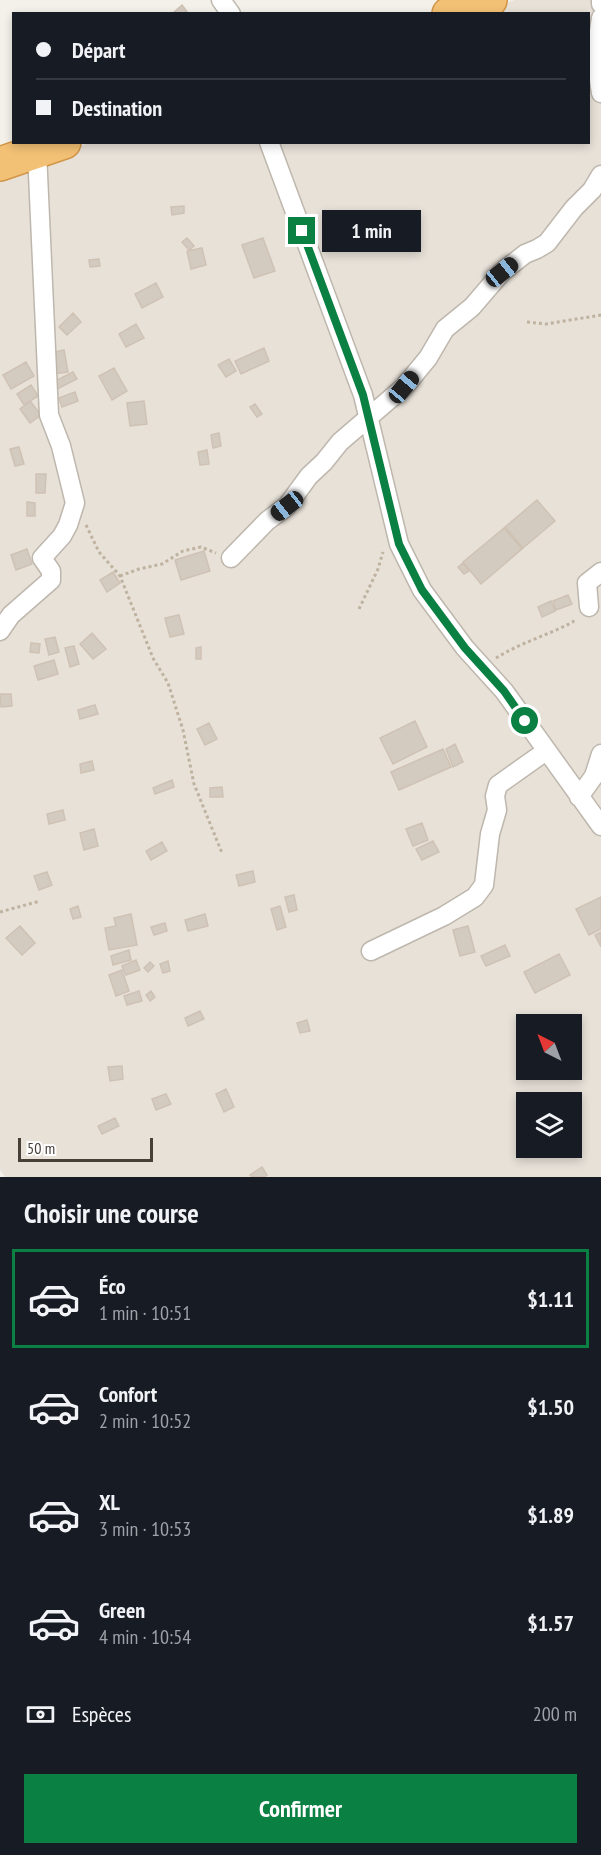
<!DOCTYPE html>
<html lang="fr">
<meta charset="utf-8">
<style>
:root{--surface:#171b24;--page:#242831;--text:#f1f3f6;--muted:#9ea1a6;--line:#363941;--accent:#0b8043}
body{margin:0;font-family:"PT Sans Narrow",sans-serif;background:var(--page);color:var(--text);height:100vh;display:flex;flex-direction:column;font-size:22px;white-space:nowrap}
*{box-sizing:border-box;margin:0}
p{font-size:20px;color:var(--muted)}
.icon{flex:none;width:33px;height:33px;fill:none;stroke:currentColor;stroke-width:2;stroke-linecap:round;stroke-linejoin:round}
.map{position:relative;height:1177px;overflow:hidden}
.details{display:flex;flex-direction:column;background:var(--surface);flex:1}
.details>*{flex:none}
.hud{position:absolute;left:12px;top:12px;width:578px;height:132px;border-radius:0px;box-shadow:0 3px 9px #0003;display:grid;align-content:center;height:132px;padding:0 24px;background:var(--surface)}
.needle{width:39px;rotate:318deg}
.controls{position:absolute;left:516px;top:1014px;display:grid;gap:12px}
.controls a{display:grid;place-items:center;width:66px;height:66px;border-radius:0px;background:var(--surface);box-shadow:0 3px 9px #0003;font-size:30px}
.scale{position:absolute;left:18px;bottom:15px;width:135px;box-sizing:border-box;padding-left:6px;border:3px solid #474038;border-top:0;font-size:16px;line-height:21px;white-space:nowrap;color:#474038;-webkit-text-stroke:4px #fff;paint-order:stroke}
.end{position:absolute;width:27px;height:27px;margin:-14px;border:8px solid #0b8043;background:#fff;box-shadow:0 0 0 3px #fff}
.from{border-radius:50%}
.bubble{position:absolute;height:42px;border-radius:0px;background:var(--surface);box-shadow:0 3px 9px #0003;font-size:20px;font-weight:700;line-height:42px;text-align:center}
.car{position:absolute;width:18px;height:36px;margin:-18px -9px;border-radius:8px;box-shadow:0 0 4px 2px #0007;background:linear-gradient(#222 24%,#8ab4d8 0 40%,#222 0 76%,#8ab4d8 0 86%,#222 0)}
.hud b{display:flex;align-items:center;gap:21px;height:57px;font-size:22px}
.hud b+b{border-top:2px solid var(--line)}
.hud i{width:15px;height:15px;background:var(--text)}
ul{padding:0;list-style:none}
li{display:flex;align-items:center;gap:18px;height:99px;margin:0 12px 9px;padding:0 12px;border:3px solid transparent;border-radius:0px}
li div{flex:1}
li b{display:block;font-size:22px}
li em{font-style:normal;font-weight:700}
li.active{border-color:var(--accent)}
li>.icon{width:54px;height:54px;stroke-width:1.5}
h2{padding:0 24px;font-size:27px;line-height:72px}
.pay{display:flex;align-items:center;gap:15px;height:66px;padding:0 24px;font-size:22px}
.pay p{margin-inline-start:auto}
.button{display:flex;gap:12px;margin-top:auto;padding:12px 24px}
.button a{flex:1;height:69px;border-radius:0px;background:var(--accent);color:#fff;font-size:24px;font-weight:700;line-height:69px;text-align:center}
.map>svg:first-child{display:block}
.residential{fill:#e7e1d8;fill-rule:evenodd}
.building{fill:#d4cbc0;stroke:#cfc2b4;stroke-width:1.5}
.lines{fill:none;stroke-linecap:round;stroke-linejoin:round}
.street-casing{stroke:#beb7ad;stroke-width:21}
.highway-casing{stroke:#d29546;stroke-width:36}
.path{stroke:#bfb29f;stroke-width:3;stroke-dasharray:3 3;stroke-linecap:butt}
.street{stroke:#fff;stroke-width:18}
.highway{stroke:#f3c175;stroke-width:33}
.route{stroke:#0b8043;stroke-width:8}
</style>
<div class="map">
<svg width="601" height="1177" viewBox="0 0 601 1177">
<rect width="100%" height="100%" fill="#f4f0ea"/>
<!-- residential -->
<path class="residential" d="M515 0H601V1177H5L0 1170V174L93 142H588V14L475 13ZM526 1024H572V1070H526ZM526 1102H572V1148H526Z"/>
<!-- building -->
<path class="building" d="M182 5 188 13 174 14 173 13Z
M184 206V213L172 215 171 207Z
M187 238 194 246 189 250 182 242Z
M263 238 275 271 254 278 242 245Z
M202 248 206 265 191 269 187 251Z
M99 259 100 266 90 267 89 260Z
M156 283 163 297 142 308 135 294Z
M73 313 81 322 67 335 59 327Z
M136 324 144 338 126 347 119 334Z
M264 348 269 361 241 374 235 361Z
M64 350 68 372 53 374 50 353Z
M229 359 236 371 226 377 218 365Z
M26 362 34 376 11 389 3 375Z
M114 368 127 391 112 400 99 376Z
M73 372 77 379 57 389 53 382Z
M31 385 38 396 24 405 17 394Z
M75 392 78 401 62 407 59 398Z
M30 401 41 415 30 423 20 409Z
M144 401 147 424 130 426 127 403Z
M255 404 262 414 257 417 250 407Z
M219 433 221 446 213 448 211 435Z
M19 447 24 464 15 466 10 449Z
M207 450 209 464 200 465 198 452Z
M36 474H46L45 493H36Z
M537 500 555 521 523 548 505 527Z
M27 502 35 503V516H27Z
M504 528 522 549 481 584 463 562Z
M27 549 32 564 16 570 11 555Z
M204 551 210 571 181 580 175 560Z
M463 563 469 571 464 574 458 567Z
M113 572 120 583 107 592 100 580Z
M568 595 572 604 556 610 553 601Z
M551 601 555 611 542 617 538 607Z
M179 615 184 634 170 637 165 618Z
M92 633 106 649 93 659 80 644Z
M55 637 59 652 49 655 45 639Z
M31 643 40 644 39 653 30 652Z
M74 646 79 664 70 667 65 648Z
M201 647V659H196V648Z
M54 660 58 674 38 680 34 666Z
M0 694H11L12 706 1 707Z
M95 705 98 714 80 719 78 710Z
M415 721 427 747 393 764 380 738Z
M209 723 217 739 205 745 197 729Z
M455 744 463 762 453 767 446 749Z
M443 749 451 767 399 790 391 772Z
M92 761 94 770 81 773 80 764Z
M172 780 174 787 155 794 153 788Z
M222 787 223 797H210V788Z
M63 810 65 820 49 824 47 814Z
M422 823 428 840 413 846 406 829Z
M94 829 98 846 84 850 80 833Z
M433 841 439 852 422 860 416 849Z
M162 842 167 851 151 860 146 851Z
M253 871 255 882 239 886 236 875Z
M47 872 52 885 39 890 34 876Z
M294 895 297 910 289 912 285 897Z
M601 897V929L589 935 576 909Z
M78 906 81 917 73 919 70 909Z
M280 906 286 927 277 930 271 909Z
M131 914 137 945 109 950 105 928 116 926 114 918Z
M205 914 208 926 188 931 185 920Z
M165 923 167 931 154 935 151 927Z
M20 926 35 943 22 955 6 938Z
M468 926 475 952 460 956 453 930Z
M601 932V947L595 935Z
M505 945 510 956 486 966 481 956Z
M129 950 131 960 113 965 111 956Z
M559 954 570 975 535 993 524 972Z
M136 960 140 970 126 975 122 966Z
M168 961 170 971 163 973 160 964Z
M150 962 154 966 148 972 144 968Z
M122 970 129 991 116 996 109 975Z
M139 991 142 1001 127 1005 124 996Z
M151 991 155 997 150 1001 146 995Z
M200 1011 204 1019 188 1026 185 1018Z
M307 1020 310 1031 300 1033 297 1023Z
M122 1066 123 1079 110 1081 108 1067Z
M226 1089 234 1107 224 1112 216 1094Z
M166 1094 171 1104 156 1110 152 1099Z
M115 1118 119 1126 102 1134 98 1126Z
M262 1167 267 1175 264 1177H252L250 1175Z"/>
<g class="lines">
<defs>
<path id="street" d="M221 0 231 14
M601 0V4
M601 18C596 46 596 65 601 93
M269 142 363 395 399 544 422 590 465 648 504 691 601 826
M231 558 267 521 287 506 309 476 324 462 340 442 404 387 428 358 445 329 472 307 502 272 525 254 537 249 547 243 574 208 592 190 601 175
M589 607 587 583 601 572
M0 631 11 615 51 580V571L42 558 62 536 68 525 75 503 61 446 49 415 37 152
M579 797 594 776 601 754
M371 951 444 916 475 897 484 885 490 834 497 810 495 796 498 785 546 751"/>
<path id="highway" d="M449 14 490 0
M0 164 64 142"/>
</defs>
<!-- street casing -->
<use href="#street" class="street-casing"/>
<!-- highway casing -->
<use href="#highway" class="highway-casing"/>
<!-- path -->
<path class="path" d="M527 322 546 324 601 315
M86 525 99 552 120 576 153 658 168 683 183 730 194 784 222 853
M120 576 139 569 162 564 183 551 201 547 216 553
M359 609 378 569 383 552
M496 658C520 643 548 635 573 622L574 618
M0 912 40 901"/>
<!-- street -->
<use href="#street" class="street"/>
<!-- highway -->
<use href="#highway" class="highway"/>
</g>
<g class="lines">
<!-- route -->
<path class="route" d="M302 231 363 395 399 544 422 590 465 648 504 691 525 721"/>
</g>
</svg>
<div class="controls">
<a><svg class="needle" viewBox="-14 -14 28 28"><path d="M0-13l5 13h-10z" fill="#e53935"/><path d="M0 13l5-13h-10z" fill="#9ea1a6"/></svg></a>
<a><svg class="icon" aria-label="layers" viewBox="0 0 24 24"><path d="M12 4l9 5-9 5-9-5zM3 14l9 5 9-5"/></svg></a>
</div>
<div class="scale">50 m</div>
<i class="end from" style="left:525px;top:721px"></i>
<i class="end" style="left:302px;top:231px"></i>
<div class="bubble" style="left:322px;top:210px;width:99px">1 min</div>
<i class="car" style="left:502px;top:272px;rotate:51deg"></i>
<i class="car" style="left:404px;top:387px;rotate:40deg"></i>
<i class="car" style="left:287px;top:506px;rotate:232deg"></i>
<div class="hud">
<b><i class="from"></i>Départ</b>
<b><i></i>Destination</b>
</div>
</div>
<section class="details">
<h2>Choisir une course</h2>
<ul>
<li class="active"><svg class="icon" aria-label="car" viewBox="0 0 24 24"><path d="M5 17H2v-5l4-1 3-4h7l3 4 3 1v5h-3M9 17h6M6 11h13"/><circle cx="7" cy="17" r="2"/><circle cx="17" cy="17" r="2"/></svg><div><b>Éco</b><p>1 min · 10:51</p></div><em>$1.11</em></li>
<li><svg class="icon" aria-label="car" viewBox="0 0 24 24"><path d="M5 17H2v-5l4-1 3-4h7l3 4 3 1v5h-3M9 17h6M6 11h13"/><circle cx="7" cy="17" r="2"/><circle cx="17" cy="17" r="2"/></svg><div><b>Confort</b><p>2 min · 10:52</p></div><em>$1.50</em></li>
<li><svg class="icon" aria-label="car" viewBox="0 0 24 24"><path d="M5 17H2v-5l4-1 3-4h7l3 4 3 1v5h-3M9 17h6M6 11h13"/><circle cx="7" cy="17" r="2"/><circle cx="17" cy="17" r="2"/></svg><div><b>XL</b><p>3 min · 10:53</p></div><em>$1.89</em></li>
<li><svg class="icon" aria-label="car" viewBox="0 0 24 24"><path d="M5 17H2v-5l4-1 3-4h7l3 4 3 1v5h-3M9 17h6M6 11h13"/><circle cx="7" cy="17" r="2"/><circle cx="17" cy="17" r="2"/></svg><div><b>Green</b><p>4 min · 10:54</p></div><em>$1.57</em></li>
</ul>
<div class="pay"><svg class="icon" aria-label="cash" viewBox="0 0 24 24"><path d="M3 7h18v10H3z"/><circle cx="12" cy="12" r="2"/></svg>Espèces<p>200 m</p></div>
<div class="button"><a>Confirmer</a></div>
</section>
